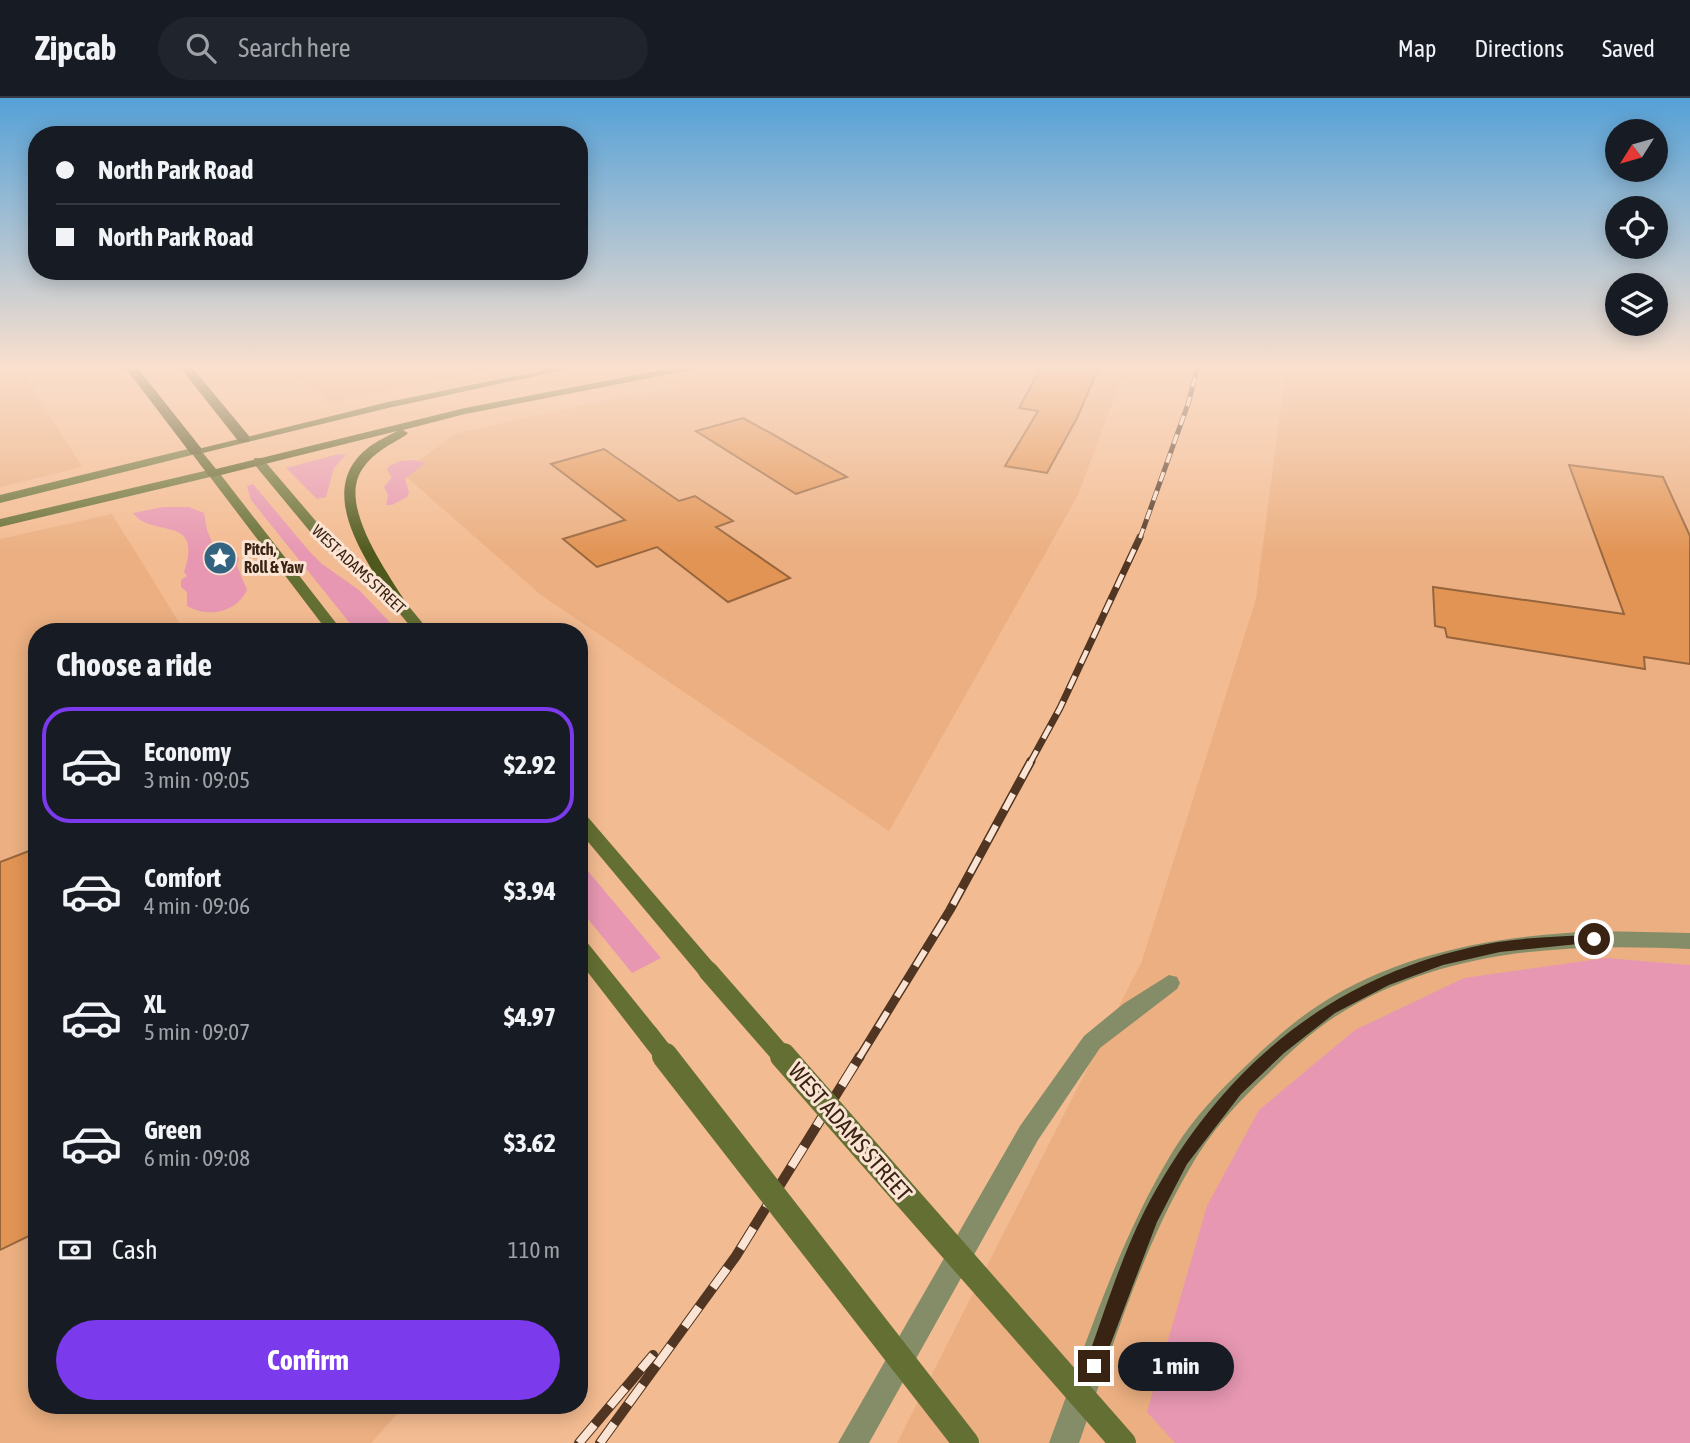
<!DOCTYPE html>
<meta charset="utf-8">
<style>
:root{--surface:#171b24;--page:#20242c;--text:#f1f3f6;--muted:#9ea1a6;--line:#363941;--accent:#7c3aed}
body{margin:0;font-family:"Asap Condensed",sans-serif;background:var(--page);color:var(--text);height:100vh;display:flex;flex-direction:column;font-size:26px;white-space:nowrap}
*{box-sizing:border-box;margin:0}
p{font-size:23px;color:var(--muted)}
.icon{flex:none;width:38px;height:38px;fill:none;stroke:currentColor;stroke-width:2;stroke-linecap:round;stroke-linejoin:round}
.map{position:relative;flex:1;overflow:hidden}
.panel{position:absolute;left:28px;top:525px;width:560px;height:791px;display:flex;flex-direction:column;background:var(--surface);border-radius:28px;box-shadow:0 4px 18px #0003}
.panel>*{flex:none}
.top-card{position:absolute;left:28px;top:28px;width:560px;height:154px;border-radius:28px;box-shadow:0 4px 18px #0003;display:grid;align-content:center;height:154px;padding:0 28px;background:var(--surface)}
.needle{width:46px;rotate:233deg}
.controls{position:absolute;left:1605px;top:21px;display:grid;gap:14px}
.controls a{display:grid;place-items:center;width:63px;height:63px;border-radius:50%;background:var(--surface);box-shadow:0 4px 18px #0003;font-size:35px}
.end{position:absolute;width:32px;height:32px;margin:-16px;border:9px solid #392313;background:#fff;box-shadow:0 0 0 4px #fff}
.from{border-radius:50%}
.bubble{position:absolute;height:49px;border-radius:24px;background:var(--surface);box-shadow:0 4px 18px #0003;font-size:23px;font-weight:700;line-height:49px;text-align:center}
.top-card b{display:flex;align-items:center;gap:24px;height:66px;font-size:26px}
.top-card b+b{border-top:2px solid var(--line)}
.top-card i{width:18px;height:18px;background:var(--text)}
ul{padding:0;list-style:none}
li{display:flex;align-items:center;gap:21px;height:116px;margin:0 14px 10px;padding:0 14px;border:4px solid transparent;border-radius:28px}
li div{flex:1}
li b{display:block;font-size:26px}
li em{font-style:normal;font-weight:700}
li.on{border-color:var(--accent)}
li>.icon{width:63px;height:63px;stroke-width:1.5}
h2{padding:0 28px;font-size:32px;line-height:84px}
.pay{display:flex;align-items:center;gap:18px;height:77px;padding:0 28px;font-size:26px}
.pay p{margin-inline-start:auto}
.action{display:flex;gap:14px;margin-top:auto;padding:14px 28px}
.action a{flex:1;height:80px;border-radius:42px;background:var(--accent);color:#fff;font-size:28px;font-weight:700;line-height:80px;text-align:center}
header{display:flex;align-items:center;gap:42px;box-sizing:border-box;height:98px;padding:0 35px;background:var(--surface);border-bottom:2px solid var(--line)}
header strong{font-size:33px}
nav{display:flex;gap:38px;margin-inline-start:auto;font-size:24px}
.search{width:490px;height:63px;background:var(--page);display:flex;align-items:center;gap:18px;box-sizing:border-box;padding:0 24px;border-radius:38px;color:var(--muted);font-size:26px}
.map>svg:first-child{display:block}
.built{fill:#ebaf81}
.green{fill:#e797b2}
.building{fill:#e29454;stroke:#97653d;stroke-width:2}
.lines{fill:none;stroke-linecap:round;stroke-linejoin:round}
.minor{fill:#848d67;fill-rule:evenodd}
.secondary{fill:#646f34;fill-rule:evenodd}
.primary{fill:#4f591d;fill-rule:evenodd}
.motorway{fill:#3d4511;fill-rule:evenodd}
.rail-far3-casing{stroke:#4f3522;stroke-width:5}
.rail-far2-casing{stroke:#4f3522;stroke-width:7}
.rail-far1-casing{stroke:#4f3522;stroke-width:9}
.rail-casing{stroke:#4f3522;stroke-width:10}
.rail-far3{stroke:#fbe4d3;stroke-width:3.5;stroke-dasharray:10;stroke-linecap:butt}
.rail-far2{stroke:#fbe4d3;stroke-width:4.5;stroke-dasharray:14;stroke-linecap:butt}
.rail-far1{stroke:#fbe4d3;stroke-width:6;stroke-dasharray:18;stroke-linecap:butt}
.rail{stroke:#fbe4d3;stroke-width:8;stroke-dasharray:24;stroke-linecap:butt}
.secondary-bridge-far1{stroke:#646f34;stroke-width:20}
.secondary-bridge{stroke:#646f34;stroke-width:26}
.route{fill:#392313}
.labels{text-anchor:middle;stroke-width:6;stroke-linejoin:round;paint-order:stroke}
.far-poi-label{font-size:16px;font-weight:bold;fill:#392313;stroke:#fbe4d3;text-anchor:start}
.far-street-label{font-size:16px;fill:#392313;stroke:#fbe4d3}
.near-street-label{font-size:23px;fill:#392313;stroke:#fbe4d3}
</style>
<header>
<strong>Zipcab</strong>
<div class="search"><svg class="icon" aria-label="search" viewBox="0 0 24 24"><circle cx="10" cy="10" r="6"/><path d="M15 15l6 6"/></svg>Search here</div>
<nav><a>Map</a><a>Directions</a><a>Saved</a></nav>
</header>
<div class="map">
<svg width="1690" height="1345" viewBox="0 0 1690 1345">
<rect width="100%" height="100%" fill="#f3bb91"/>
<!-- built -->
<path class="built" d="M0 268H19L82 369 0 389Z
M287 268H510L329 305Z
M806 268H1126L1078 397 889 733 541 497 402 375 455 336 610 301Z
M1286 268H1690V1345H897L1142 863 1256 501Z
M112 416 185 534H37V1307H405L371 1345H0V441Z"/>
<!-- green -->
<path class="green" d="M339 356 346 357 334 370 326 399 317 401 286 370Z
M416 362 425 365 405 381 409 394 407 399 392 407H386L388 397 384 389 392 379 387 372 389 368 401 363Z
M253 386 309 453 322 466 359 492 399 534H357L251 402 247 388Z
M163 409H189L204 415 207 432 212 444 239 460 237 468 247 492C236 515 208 520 187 508V494L181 489V482L187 478 184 474C204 415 152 441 133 415Z
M579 763 582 766 661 860 632 875 579 810Z
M1606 860 1690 867V1345H1175L1147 1314 1207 1108 1259 1012 1355 932 1464 880Z"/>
<!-- building -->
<path class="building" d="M1042 268H1099L1078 318 1047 375 1005 368 1038 313 1019 310Z
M743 320 774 337 847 379 796 396 696 333Z
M604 351 679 403 695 398 733 423 716 429 790 480 728 504 657 449 597 469 563 441 625 422 551 366Z
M1569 367 1663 379 1690 438V566L1644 559 1645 571 1447 539 1445 530 1435 528 1433 489 1624 516Z
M37 750V1134L0 1152V764Z"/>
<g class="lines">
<!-- minor -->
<path class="minor" d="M1597 833 1690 835V851C1568 845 1443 850 1336 918 1311 934 1289 955 1268 976 1238 1004 1210 1034 1190 1070 1140 1155 1112 1252 1079 1345H1049C1086 1247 1118 1143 1173 1053 1194 1019 1221 991 1249 965 1271 944 1294 923 1319 907 1402 853 1500 838 1597 833Z
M1169 877 1177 879 1180 885 1177 891 1100 950 1038 1042 869 1345H838L1020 1028 1084 938 1123 906Z"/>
<!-- secondary -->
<path class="secondary" d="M196 349 202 353 200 355 0 405V397Z
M254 360H262L332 442 406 505 430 534H415L396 511 322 448 254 366Z
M213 371 217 372 343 534H328L210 379 0 429V421Z
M579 715 586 717 715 867 719 873 715 879 708 881 701 879 579 733Z
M579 840 586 843 657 931 660 937 657 943 649 946 641 943 579 863Z"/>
<!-- primary -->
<path class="primary" d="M564 268H582L388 310 203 355 216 371 465 310 682 268H701L696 271 465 316 403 332 408 335 406 337C390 347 374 354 363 370 336 407 389 476 408 508L401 512 394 508C368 463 312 393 369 349 377 343 388 338 397 333L213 379 209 378 190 353 388 304Z"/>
<!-- motorway -->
<path class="motorway" d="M124 268H136L201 350V356H191Z
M179 268H191L249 338V344H239Z"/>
<defs>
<path id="rail-far3" d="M1140 440 1188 306 1198 268"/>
<path id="rail-far2" d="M1030 665 1060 610 1140 439"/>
<path id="rail-far1" d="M859 960 950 812 1031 663"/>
<path id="rail" d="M579 1345 653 1257
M600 1345 736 1158 860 958"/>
</defs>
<!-- rail-far3 casing -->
<use href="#rail-far3" class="rail-far3-casing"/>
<!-- rail-far2 casing -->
<use href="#rail-far2" class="rail-far2-casing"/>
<!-- rail-far1 casing -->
<use href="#rail-far1" class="rail-far1-casing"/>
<!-- rail casing -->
<use href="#rail" class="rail-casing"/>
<!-- rail-far3 -->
<use href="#rail-far3" class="rail-far3"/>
<!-- rail-far2 -->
<use href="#rail-far2" class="rail-far2"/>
<!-- rail-far1 -->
<use href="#rail-far1" class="rail-far1"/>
<!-- rail -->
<use href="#rail" class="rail"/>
<!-- secondary-bridge-far1 -->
<path class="secondary-bridge-far1" d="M708 873 784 960
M649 937 667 960"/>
<!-- secondary-bridge -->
<path class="secondary-bridge" d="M665 958 966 1345
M783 958 1123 1345"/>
</g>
<!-- sky -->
<linearGradient id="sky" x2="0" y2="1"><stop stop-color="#55a1d7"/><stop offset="0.59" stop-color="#fae0ce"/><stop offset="1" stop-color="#fae0ce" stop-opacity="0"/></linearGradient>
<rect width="1690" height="456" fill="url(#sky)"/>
<!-- route -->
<path class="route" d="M1594 836 1598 837V844L1500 854 1443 867 1389 887 1335 915 1284 955 1241 996 1187 1066 1157 1124 1100 1274 1094 1277 1087 1274 1085 1268C1103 1218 1121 1160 1144 1114 1219 969 1335 872 1498 844 1529 839 1562 839 1594 836Z"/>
<!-- icons -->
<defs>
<symbol id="sight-disc" viewBox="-11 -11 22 22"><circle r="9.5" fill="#326381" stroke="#fbe4d3"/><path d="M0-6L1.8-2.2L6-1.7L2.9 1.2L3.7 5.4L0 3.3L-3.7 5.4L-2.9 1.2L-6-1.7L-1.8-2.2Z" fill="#fff"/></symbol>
</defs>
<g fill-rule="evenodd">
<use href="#sight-disc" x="201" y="441" width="38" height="38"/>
</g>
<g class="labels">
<!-- far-poi labels -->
<g class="far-poi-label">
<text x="244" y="457">Pitch,<tspan x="244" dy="18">Roll &amp; Yaw</tspan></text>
</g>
<!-- far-street labels -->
<g class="far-street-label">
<text transform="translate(359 471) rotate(43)" y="6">WEST ADAMS STREET</text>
</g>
<!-- near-street labels -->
<g class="near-street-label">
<text transform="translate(850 1034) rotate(49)" y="8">WEST ADAMS STREET</text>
</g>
</g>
</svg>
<div class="controls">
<a><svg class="needle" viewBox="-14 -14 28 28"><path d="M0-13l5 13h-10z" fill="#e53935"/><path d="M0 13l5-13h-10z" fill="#9ea1a6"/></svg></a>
<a><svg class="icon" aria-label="locate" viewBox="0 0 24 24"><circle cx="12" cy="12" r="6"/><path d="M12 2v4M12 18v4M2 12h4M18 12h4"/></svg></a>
<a><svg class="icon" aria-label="layers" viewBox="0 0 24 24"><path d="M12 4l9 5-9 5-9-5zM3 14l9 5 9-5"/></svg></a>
</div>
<i class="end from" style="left:1594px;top:841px"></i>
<i class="end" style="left:1094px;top:1268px"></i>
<div class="bubble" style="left:1118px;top:1244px;width:116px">1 min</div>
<div class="top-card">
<b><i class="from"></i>North Park Road</b>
<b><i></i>North Park Road</b>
</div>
<section class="panel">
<h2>Choose a ride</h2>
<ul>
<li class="on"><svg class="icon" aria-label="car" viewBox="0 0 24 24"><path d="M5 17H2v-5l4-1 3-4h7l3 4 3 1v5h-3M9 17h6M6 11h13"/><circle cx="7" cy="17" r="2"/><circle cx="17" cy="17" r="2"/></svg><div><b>Economy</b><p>3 min · 09:05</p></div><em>$2.92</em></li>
<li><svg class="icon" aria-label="car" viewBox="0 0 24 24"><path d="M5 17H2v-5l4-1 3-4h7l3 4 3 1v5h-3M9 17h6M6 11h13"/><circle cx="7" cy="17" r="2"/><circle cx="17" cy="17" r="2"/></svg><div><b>Comfort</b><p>4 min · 09:06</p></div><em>$3.94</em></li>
<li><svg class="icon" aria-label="car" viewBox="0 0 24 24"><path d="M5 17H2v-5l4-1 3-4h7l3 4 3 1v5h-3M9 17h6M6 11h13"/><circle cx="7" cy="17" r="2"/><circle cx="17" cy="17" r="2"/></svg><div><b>XL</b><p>5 min · 09:07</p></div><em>$4.97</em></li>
<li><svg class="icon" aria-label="car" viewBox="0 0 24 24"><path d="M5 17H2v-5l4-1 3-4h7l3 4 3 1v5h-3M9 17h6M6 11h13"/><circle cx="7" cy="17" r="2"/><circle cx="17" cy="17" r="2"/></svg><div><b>Green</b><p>6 min · 09:08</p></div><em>$3.62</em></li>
</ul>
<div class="pay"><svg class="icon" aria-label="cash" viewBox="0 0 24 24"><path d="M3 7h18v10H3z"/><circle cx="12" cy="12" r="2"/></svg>Cash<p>110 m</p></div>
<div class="action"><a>Confirm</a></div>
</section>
</div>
